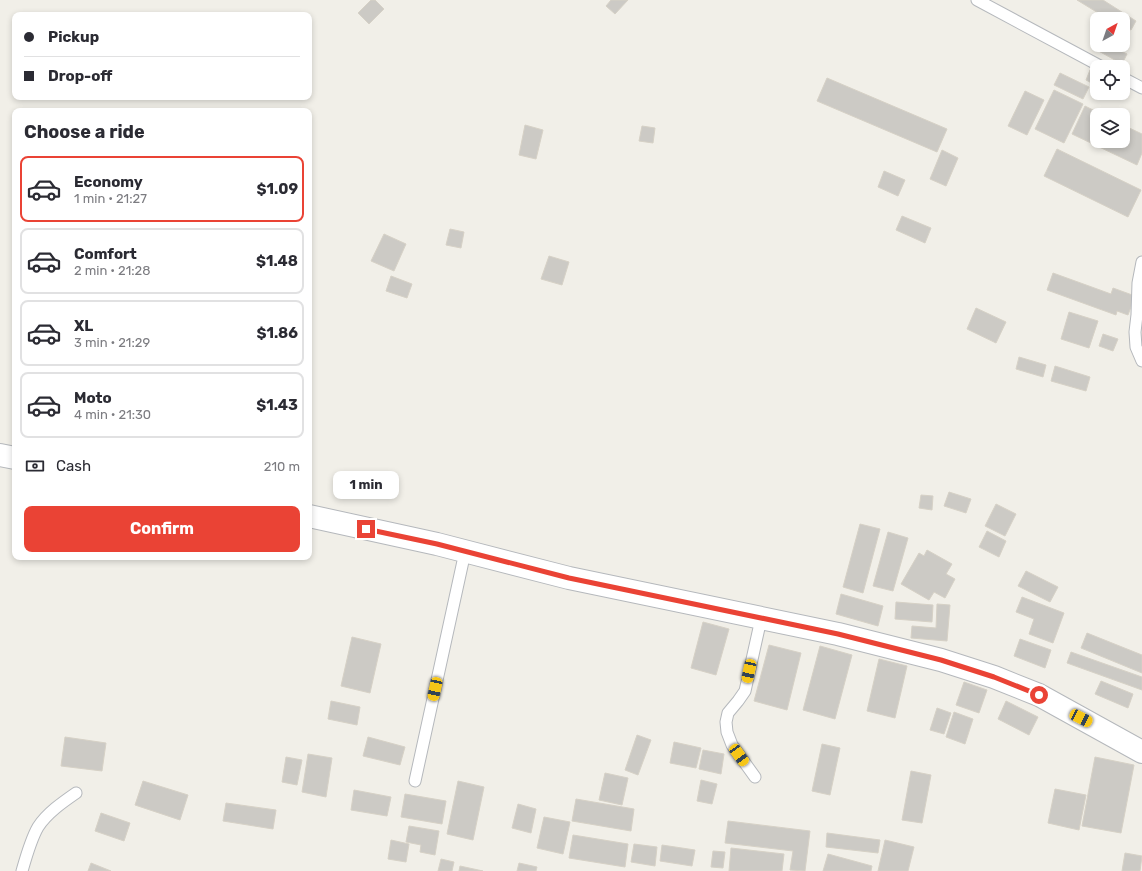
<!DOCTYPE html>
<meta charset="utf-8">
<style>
:root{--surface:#fff;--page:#f2f2f3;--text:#2b2b33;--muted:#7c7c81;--line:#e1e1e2;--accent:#ea4335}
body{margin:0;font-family:Rubik,sans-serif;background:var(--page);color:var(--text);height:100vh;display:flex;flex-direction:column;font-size:15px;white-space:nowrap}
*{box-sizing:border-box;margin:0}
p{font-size:13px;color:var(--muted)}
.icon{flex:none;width:22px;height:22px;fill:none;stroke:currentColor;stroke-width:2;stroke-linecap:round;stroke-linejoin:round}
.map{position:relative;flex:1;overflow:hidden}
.side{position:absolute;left:12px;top:108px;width:300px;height:452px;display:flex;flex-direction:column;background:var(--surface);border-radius:8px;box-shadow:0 2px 6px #0003}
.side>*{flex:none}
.top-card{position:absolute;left:12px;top:12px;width:300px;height:88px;border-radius:8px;box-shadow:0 2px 6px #0003;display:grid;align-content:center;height:88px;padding:0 12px;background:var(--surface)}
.needle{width:26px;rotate:40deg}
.buttons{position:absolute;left:1090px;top:12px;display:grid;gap:8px}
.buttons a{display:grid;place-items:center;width:40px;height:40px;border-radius:8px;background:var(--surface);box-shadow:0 2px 6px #0003;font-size:20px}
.end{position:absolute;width:18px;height:18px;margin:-9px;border:5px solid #ea4335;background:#fff;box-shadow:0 0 0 2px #fff}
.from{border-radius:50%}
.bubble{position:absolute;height:28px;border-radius:8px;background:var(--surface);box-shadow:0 2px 6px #0003;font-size:13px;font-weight:700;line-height:28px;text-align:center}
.car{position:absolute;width:12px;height:24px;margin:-12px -6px;border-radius:5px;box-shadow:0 0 3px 1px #0007;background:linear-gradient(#f5c518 24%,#345 0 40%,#f5c518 0 76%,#345 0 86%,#f5c518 0)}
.top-card b{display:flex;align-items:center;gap:14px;height:38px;font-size:15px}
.top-card b+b{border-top:1px solid var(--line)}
.top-card i{width:10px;height:10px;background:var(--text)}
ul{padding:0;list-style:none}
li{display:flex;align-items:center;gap:12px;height:66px;margin:0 8px 6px;padding:0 4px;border:2px solid var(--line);border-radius:8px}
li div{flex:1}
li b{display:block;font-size:15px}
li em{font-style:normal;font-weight:700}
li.active{border-color:var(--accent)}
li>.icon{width:36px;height:36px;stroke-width:1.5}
h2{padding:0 12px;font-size:18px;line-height:48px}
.pay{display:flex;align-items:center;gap:10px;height:44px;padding:0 12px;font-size:15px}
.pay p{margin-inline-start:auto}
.action{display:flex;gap:8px;margin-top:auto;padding:8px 12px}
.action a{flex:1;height:46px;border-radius:8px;background:var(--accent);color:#fff;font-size:16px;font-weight:700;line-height:46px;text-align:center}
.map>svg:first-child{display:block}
.building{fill:#cccac5;stroke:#d6d1c6}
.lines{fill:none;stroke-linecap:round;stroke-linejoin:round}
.service-casing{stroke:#b5b8bc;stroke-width:13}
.minor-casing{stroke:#b5b8bc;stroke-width:24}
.service{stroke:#fff;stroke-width:11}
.minor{stroke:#fff;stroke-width:22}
.route{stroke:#ea4335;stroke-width:5}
</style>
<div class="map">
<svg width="1142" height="871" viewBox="0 0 1142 871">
<rect width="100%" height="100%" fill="#f1efe8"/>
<!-- building -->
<path class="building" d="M371 0H375L384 9 369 24 358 13Z
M611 0H628L615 14 606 6Z
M1077 0H1103L1136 21 1131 30 1123 25V19H1108Z
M1097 23V38L1091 34Z
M1123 30 1128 33 1123 43Z
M1098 45H1122L1119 50 1127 54 1122 64 1095 49Z
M1090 70 1097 73V86L1086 80Z
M1060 73 1089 87 1083 99 1054 85Z
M827 78 947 129 937 152 817 101Z
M1054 90 1083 104 1064 143 1035 129Z
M1025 91 1044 100 1027 135 1008 126Z
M1085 106 1103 115H1097V141H1123V125L1142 134V153L1137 165 1072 134Z
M525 125 543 130 536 159 519 155Z
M642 126 655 128 653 143 639 141Z
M1057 149 1141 190 1128 217 1044 176Z
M942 150 958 158 946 186 930 179Z
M884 171 905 180 898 196 878 187Z
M902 216 931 228 925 243 896 230Z
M450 229 464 232 461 248 446 245Z
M384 234 406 244 394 271 371 261Z
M549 256 569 262 562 285 541 279Z
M1053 273 1111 294 1113 288 1135 296 1128 315 1117 311 1116 315 1047 290Z
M391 276 412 284 407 298 386 291Z
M976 308 1006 322 996 343 967 329Z
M1069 312 1098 321 1089 348 1061 339Z
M1103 334 1118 339 1113 351 1099 346Z
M1019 357 1046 365 1043 377 1016 369Z
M1055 366 1090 377 1086 391 1051 381Z
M949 492 971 499 966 513 944 506Z
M921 495 933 496 932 510 919 508Z
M996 504 1016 514 1005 536 985 526Z
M860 524 880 529 863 593 843 587Z
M987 531 1006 541 999 557 979 547Z
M888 532 908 538 893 591 873 586Z
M927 550 952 564 946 574 955 579 945 598 934 592 929 600 901 584 919 553 924 556Z
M1026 571 1058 587 1050 602 1018 586Z
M841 594 883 606 878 626 836 614Z
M1022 597 1064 613 1053 643 1029 634 1034 619 1016 612Z
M896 602 933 605 932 622 895 619Z
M937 604 950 605 947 641 911 638 912 626 936 628Z
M703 622 729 629 716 675 691 668Z
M1087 633 1142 655V673L1081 648Z
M352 637 381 644 370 693 341 686Z
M1020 639 1051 650 1045 668 1014 656Z
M769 645 801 653 787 710 754 701Z
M820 646 852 655 835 719 803 710Z
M1071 652 1142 677V690L1067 663Z
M879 659 907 666 895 718 867 711Z
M1101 681 1133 694 1128 708 1095 694Z
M964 682 987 690 979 713 956 705Z
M331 701 360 707 357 725 328 719Z
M1006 701 1038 717 1029 735 998 719Z
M937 708 951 713 944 734 930 730Z
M954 712 973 719 965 744 946 737Z
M637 735 651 740 638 775 625 770Z
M65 737 106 743 102 771 61 766Z
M368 737 405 747 400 765 363 756Z
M674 742 701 748 696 768 670 763Z
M822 744 840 748 830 795 812 791Z
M703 750 724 754 721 774 699 769Z
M308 754 332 758 326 797 302 792Z
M286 757 302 760 297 785 282 782Z
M1095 757 1134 765 1121 833 1082 826Z
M911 771 931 775 922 823 902 820Z
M605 773 628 778 622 805 599 800Z
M701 780 717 784 712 804 697 801Z
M143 781 188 795 180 820 135 805Z
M458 781 484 787 473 840 447 834Z
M1055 789 1086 795 1079 830 1048 823Z
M354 790 391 797 387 816 351 810Z
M405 794 446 801 442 824 401 817Z
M576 799 634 809 631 831 572 821Z
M226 803 276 810 273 829 223 821Z
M518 804 536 809 531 833 512 828Z
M101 813 130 823 124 841 95 831Z
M544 817 570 822 563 854 537 848Z
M728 821 810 831 805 871 790 870 793 851 725 843Z
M409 826 439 831 435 855 420 852 421 845 406 842Z
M827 833 880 840 878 853 826 847Z
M573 835 628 844 625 867 569 858Z
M391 840 409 844 406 862 388 859Z
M885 840 914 847 908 871H878Z
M634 844 657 847 655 866 631 862Z
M662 845 695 850 692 866 660 861Z
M731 848 784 854 782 871H729Z
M713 851 725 852 723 868 711 867Z
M1125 853 1142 856 1140 871H1122Z
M828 854 872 866 871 871H823Z
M441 859 454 862 452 871H438Z
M91 863 111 871H88Z
M519 863 537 867 536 871H517Z
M460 866 483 871H459Z"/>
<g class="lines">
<defs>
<path id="service" d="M977 0 1102 67
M1123 78 1142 88
M1142 262 1138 283 1137 315 1135 332 1136 347 1142 361
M755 777 732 745 727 732 726 722 728 713 738 701 745 691 761 619
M415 781 465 552
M22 871C26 857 31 839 38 827 47 813 63 802 76 793"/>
<path id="minor" d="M0 455 15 458
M309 516 437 544 569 578 838 634 941 660 994 677 1039 695 1142 752"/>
</defs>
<!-- service casing -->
<use href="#service" class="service-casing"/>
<!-- minor casing -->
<use href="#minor" class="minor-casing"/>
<!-- service -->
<use href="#service" class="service"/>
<!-- minor -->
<use href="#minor" class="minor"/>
</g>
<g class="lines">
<!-- route -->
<path class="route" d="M366 529 437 544 569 578 838 634 941 660 994 677 1039 695"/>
</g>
</svg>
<div class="buttons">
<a><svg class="needle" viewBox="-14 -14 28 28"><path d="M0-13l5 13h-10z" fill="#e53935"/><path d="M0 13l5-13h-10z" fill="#7c7c81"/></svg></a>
<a><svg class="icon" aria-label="locate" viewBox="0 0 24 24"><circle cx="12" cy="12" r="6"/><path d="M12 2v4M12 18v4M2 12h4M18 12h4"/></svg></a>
<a><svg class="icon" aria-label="layers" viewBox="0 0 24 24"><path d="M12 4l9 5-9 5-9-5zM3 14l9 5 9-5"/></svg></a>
</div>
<i class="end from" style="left:1039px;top:695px"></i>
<i class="end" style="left:366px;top:529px"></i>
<div class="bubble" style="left:333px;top:471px;width:66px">1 min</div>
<i class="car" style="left:749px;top:671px;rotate:192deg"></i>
<i class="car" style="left:435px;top:689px;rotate:192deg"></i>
<i class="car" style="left:1081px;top:718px;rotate:117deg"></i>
<i class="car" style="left:739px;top:755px;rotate:144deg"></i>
<div class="top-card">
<b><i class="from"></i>Pickup</b>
<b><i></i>Drop-off</b>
</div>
<section class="side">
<h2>Choose a ride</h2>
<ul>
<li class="active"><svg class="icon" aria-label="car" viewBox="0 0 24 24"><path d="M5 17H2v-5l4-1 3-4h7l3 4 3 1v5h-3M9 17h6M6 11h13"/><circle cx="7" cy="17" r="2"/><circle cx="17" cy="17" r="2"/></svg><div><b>Economy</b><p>1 min · 21:27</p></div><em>$1.09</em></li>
<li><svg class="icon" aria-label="car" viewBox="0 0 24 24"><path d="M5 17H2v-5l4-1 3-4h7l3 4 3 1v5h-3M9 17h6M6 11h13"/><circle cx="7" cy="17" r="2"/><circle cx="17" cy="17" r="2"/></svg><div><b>Comfort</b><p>2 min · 21:28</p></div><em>$1.48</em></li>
<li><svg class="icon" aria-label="car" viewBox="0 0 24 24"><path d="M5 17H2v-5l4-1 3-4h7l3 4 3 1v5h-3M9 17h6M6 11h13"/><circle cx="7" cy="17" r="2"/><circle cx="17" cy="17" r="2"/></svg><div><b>XL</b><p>3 min · 21:29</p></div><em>$1.86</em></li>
<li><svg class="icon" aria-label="car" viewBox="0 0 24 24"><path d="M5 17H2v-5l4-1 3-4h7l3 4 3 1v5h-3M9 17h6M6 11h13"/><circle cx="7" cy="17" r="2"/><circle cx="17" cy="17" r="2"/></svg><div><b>Moto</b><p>4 min · 21:30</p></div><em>$1.43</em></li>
</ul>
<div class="pay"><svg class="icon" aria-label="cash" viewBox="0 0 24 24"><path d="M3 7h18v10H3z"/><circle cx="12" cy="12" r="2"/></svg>Cash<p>210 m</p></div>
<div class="action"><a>Confirm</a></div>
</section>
</div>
